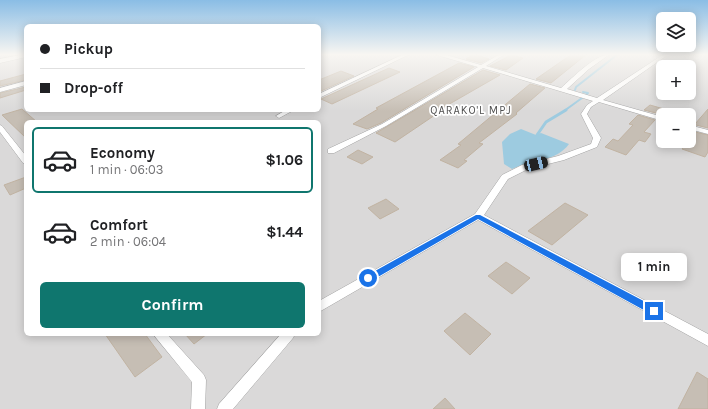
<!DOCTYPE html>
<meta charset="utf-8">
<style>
:root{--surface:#fff;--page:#f2f2f2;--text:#202124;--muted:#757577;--line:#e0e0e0;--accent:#0f766e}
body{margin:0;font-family:Karla,sans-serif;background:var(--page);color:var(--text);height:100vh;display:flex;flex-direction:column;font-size:15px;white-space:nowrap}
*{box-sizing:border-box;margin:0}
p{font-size:13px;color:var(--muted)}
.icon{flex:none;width:22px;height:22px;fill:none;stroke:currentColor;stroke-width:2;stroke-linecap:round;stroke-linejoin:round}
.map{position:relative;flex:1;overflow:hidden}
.sheet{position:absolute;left:24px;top:120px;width:297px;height:216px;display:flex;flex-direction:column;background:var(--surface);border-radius:6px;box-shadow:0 2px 10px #0003}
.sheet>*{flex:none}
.guide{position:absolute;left:24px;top:24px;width:297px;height:88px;border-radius:6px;box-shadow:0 2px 10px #0003;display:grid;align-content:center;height:88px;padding:0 16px;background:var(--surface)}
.fabs{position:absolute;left:656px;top:12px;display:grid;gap:8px}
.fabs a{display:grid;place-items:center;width:40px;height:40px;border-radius:6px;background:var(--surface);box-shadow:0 2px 10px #0003;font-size:20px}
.end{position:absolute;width:18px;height:18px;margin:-9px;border:5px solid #1a73e8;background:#fff;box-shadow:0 0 0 2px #fff}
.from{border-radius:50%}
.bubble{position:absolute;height:28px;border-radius:6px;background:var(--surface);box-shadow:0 2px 10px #0003;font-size:13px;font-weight:700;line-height:28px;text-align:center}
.car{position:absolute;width:12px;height:24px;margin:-12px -6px;border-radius:5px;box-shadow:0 0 3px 1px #0007;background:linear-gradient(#222 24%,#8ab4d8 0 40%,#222 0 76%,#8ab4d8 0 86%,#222 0)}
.guide b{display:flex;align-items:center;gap:14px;height:38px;font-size:15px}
.guide b+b{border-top:1px solid var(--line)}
.guide i{width:10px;height:10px;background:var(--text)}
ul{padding:7px 0 0;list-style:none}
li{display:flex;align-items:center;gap:12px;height:66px;margin:0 8px 6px;padding:0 8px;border:2px solid transparent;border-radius:6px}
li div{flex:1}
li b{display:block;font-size:15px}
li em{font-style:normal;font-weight:700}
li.current{border-color:var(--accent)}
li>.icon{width:36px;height:36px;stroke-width:1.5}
.primary-button{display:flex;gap:8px;margin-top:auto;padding:8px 16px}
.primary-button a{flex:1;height:46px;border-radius:6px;background:var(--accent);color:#fff;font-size:16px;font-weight:700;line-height:46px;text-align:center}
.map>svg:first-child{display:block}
.residential{fill:#dad9d9;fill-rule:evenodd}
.water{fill:#9dcbe0}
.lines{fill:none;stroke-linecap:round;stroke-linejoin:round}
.stream-far1{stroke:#9dcbe0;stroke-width:2}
.stream{stroke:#9dcbe0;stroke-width:3}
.building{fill:#c6beb4;stroke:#c1b3a2}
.minor-casing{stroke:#a3a3a3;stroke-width:1}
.minor{fill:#fff;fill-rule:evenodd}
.route{fill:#1a73e8}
.labels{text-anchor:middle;stroke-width:3.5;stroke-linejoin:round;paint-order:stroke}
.far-neighbourhood-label{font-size:11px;letter-spacing:1px;fill:#4f4f4f;stroke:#fff}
</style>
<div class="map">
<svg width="708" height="409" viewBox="0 0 708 409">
<rect width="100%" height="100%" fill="#efebe1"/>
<!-- residential -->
<path class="residential" d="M0 54H26V110H319V54H708V409H0ZM663 67H689V93H663ZM663 115H689V141H663ZM26 122H319V334H26Z"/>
<!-- water -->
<path class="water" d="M521 129 536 135 541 133 569 144C556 162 531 160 512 169L504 164 502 142 510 134Z"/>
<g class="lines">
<!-- stream-far1 -->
<path class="stream-far1" d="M575 90 576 87 618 54
M583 92 588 93 586 95
M564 111 582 98"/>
<!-- stream -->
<path class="stream" d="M537 135 546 122 566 110"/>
</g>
<!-- building -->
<path class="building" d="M474 54 489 59 481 63 466 59Z
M572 54H587L551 83 536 79Z
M511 55 523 58 506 70 490 66Z
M459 63 474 67 381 123 367 129 353 124 378 109 376 108Z
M389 68 400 72 332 104 321 99Z
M483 70 500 75 432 114 435 115 395 142 376 133Z
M341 71 354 76 319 92V80Z
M26 74V80L0 86V81Z
M530 84 545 88 516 113 517 114 479 143 483 144 464 160 467 161 458 168 440 160 461 145 458 144Z
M26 87V90L0 98V93Z
M650 105 664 109 660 114 644 110Z
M22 109 37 122H26V138L2 115Z
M708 109V128L696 125 695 124Z
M638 115 655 120 644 132 651 134 645 142 639 140 626 155 605 147 613 139 618 141 633 125 629 124Z
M691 131 708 135V152L705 157 682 149 689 141V135Z
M358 150 373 157 362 164 347 157Z
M26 177V188L10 195 4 185Z
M386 199 399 209 380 219 368 208Z
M565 203 588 215 552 245 528 231Z
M506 262 530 278 512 294 488 276Z
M465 313 491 334 470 355 444 331Z
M105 334H145L162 357 135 377Z
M185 334H207L194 344Z
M697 372 708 379V409H678Z
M445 398 455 409H433Z"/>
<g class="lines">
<defs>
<path id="minor" d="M26 54V57L0 63V59Z
M404 54H410L319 98V94Z
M437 54H443L481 65 500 54H505L486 66 561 88C572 78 596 54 610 54L589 69 567 89 597 98 664 54H669L603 100 663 117V121L599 102 591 107 587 114 601 138 597 147 564 160 528 169 508 179 484 215 708 334V346L478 220 319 312V301L475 214 502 175 522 165 558 156 591 144 593 138 581 114 587 105 593 101 483 68 386 126 334 153H328V149L382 124 478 67 437 55Z
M26 81V85L0 92V88Z
M286 110H294L281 117 279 118 276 116Z
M0 125 2 126 26 156V163H23L0 132Z
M689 125 708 130V134L689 129Z
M153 334H167L204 375 206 380 205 409H191L192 382Z
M281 334H295L293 338 233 409H217L219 404Z"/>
</defs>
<!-- minor casing -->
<use href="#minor" class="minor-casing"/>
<!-- minor -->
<use href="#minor" class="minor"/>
</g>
<!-- sky -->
<linearGradient id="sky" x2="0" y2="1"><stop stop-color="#8abde5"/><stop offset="0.49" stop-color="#f8f6f2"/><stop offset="1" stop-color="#f8f6f2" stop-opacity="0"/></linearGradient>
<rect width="708" height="111" fill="url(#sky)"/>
<!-- route -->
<path class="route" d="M476 215H480L657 308V314H651L478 219 371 281H366V276Z"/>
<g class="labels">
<!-- far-neighbourhood labels -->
<g class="far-neighbourhood-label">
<text x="471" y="114">QARAKO'L MPJ</text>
</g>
</g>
</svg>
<div class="fabs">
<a><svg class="icon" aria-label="layers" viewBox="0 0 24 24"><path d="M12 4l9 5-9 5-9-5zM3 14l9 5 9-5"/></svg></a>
<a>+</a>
<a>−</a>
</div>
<i class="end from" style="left:368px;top:278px"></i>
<i class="end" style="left:654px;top:311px"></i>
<div class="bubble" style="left:621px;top:253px;width:66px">1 min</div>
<i class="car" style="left:536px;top:164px;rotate:77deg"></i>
<div class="guide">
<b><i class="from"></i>Pickup</b>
<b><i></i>Drop-off</b>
</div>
<section class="sheet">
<ul>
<li class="current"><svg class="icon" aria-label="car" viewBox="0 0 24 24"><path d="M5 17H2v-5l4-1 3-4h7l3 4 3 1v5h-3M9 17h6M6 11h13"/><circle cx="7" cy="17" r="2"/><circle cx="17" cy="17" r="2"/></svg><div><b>Economy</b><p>1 min · 06:03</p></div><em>$1.06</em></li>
<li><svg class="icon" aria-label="car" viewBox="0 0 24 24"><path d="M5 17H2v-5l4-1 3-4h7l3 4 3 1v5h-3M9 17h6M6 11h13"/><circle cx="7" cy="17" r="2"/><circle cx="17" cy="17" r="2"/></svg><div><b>Comfort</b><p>2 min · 06:04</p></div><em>$1.44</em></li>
</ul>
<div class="primary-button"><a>Confirm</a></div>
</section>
</div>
